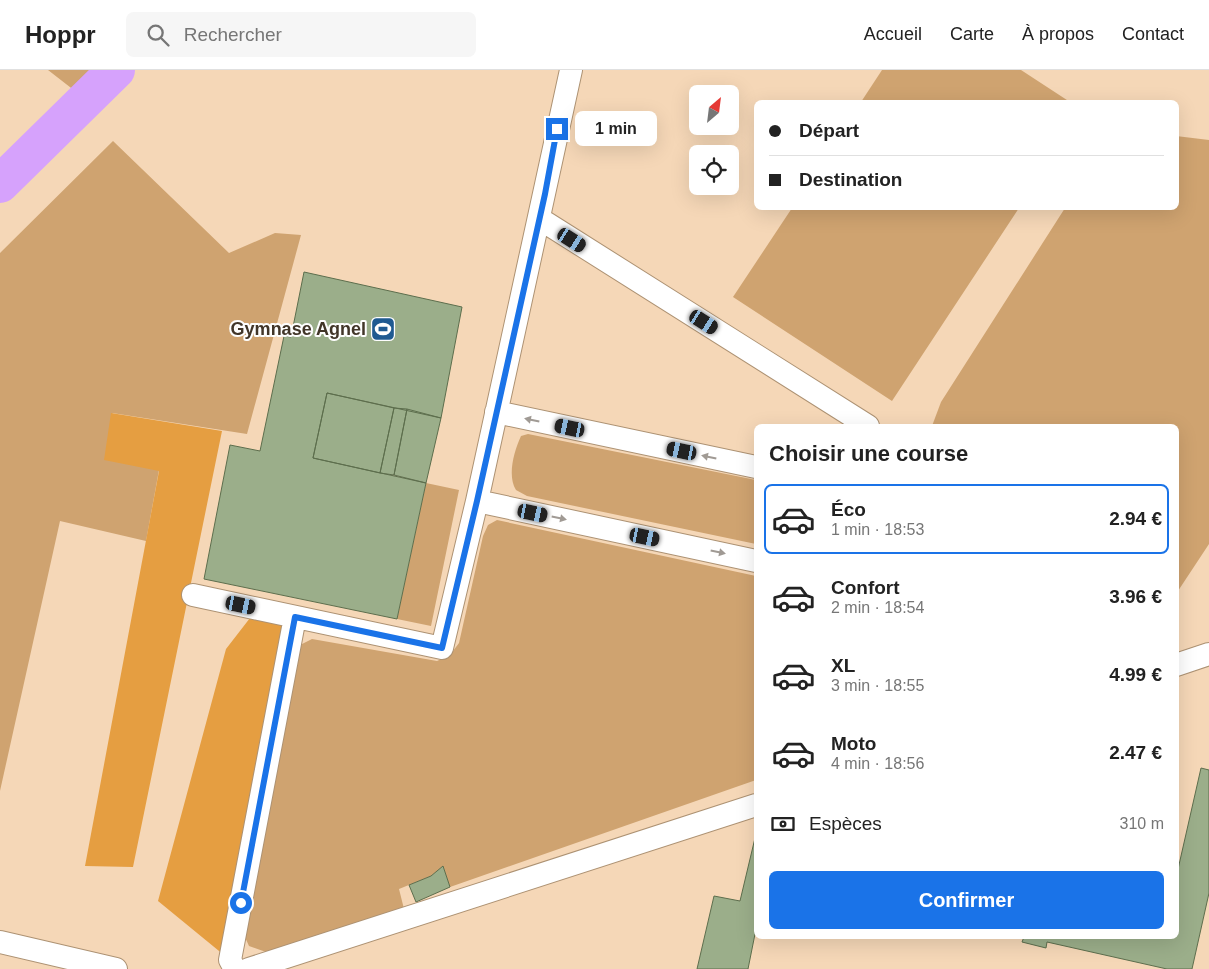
<!DOCTYPE html>
<html lang="fr">
<meta charset="utf-8">
<style>
:root{--surface:#fff;--page:#f6f6f6;--text:#222;--muted:#767676;--line:#e0e0e0;--accent:#1a73e8}
body{margin:0;font-family:Helvetica,sans-serif;background:var(--page);color:var(--text);height:100vh;display:flex;flex-direction:column;font-size:19px;white-space:nowrap}
*{box-sizing:border-box;margin:0}
p{font-size:16px;color:var(--muted)}
.icon{flex:none;width:28px;height:28px;fill:none;stroke:currentColor;stroke-width:2;stroke-linecap:round;stroke-linejoin:round}
.map{position:relative;flex:1;overflow:hidden}
.panel{position:absolute;left:754px;top:354px;width:425px;height:515px;display:flex;flex-direction:column;background:var(--surface);border-radius:8px;box-shadow:0 5px 20px #0002}
.panel>*{flex:none}
.guide{position:absolute;left:754px;top:30px;width:425px;height:110px;border-radius:8px;box-shadow:0 5px 20px #0002;display:grid;align-content:center;height:110px;padding:0 15px;background:var(--surface)}
.needle{width:32px;rotate:28deg}
.fabs{position:absolute;left:689px;top:15px;display:grid;gap:10px}
.fabs a{display:grid;place-items:center;width:50px;height:50px;border-radius:8px;background:var(--surface);box-shadow:0 5px 20px #0002;font-size:25px}
.end{position:absolute;width:22px;height:22px;margin:-11px;border:6px solid #1a73e8;background:#fff;box-shadow:0 0 0 2px #fff}
.from{border-radius:50%}
.bubble{position:absolute;height:35px;border-radius:8px;background:var(--surface);box-shadow:0 5px 20px #0002;font-size:16px;font-weight:700;line-height:35px;text-align:center}
.car{position:absolute;width:15px;height:30px;margin:-15px -8px;border-radius:6px;box-shadow:0 0 4px 1px #0007;background:linear-gradient(#222 24%,#8ab4d8 0 40%,#222 0 76%,#8ab4d8 0 86%,#222 0)}
.guide b{display:flex;align-items:center;gap:18px;height:48px;font-size:19px}
.guide b+b{border-top:1px solid var(--line)}
.guide i{width:12px;height:12px;background:var(--text)}
ul{padding:0;list-style:none}
li{display:flex;align-items:center;gap:15px;height:70px;margin:0 10px 8px;padding:0 5px;border:2px solid transparent;border-radius:8px}
li div{flex:1}
li b{display:block;font-size:19px}
li em{font-style:normal;font-weight:700}
li.active{border-color:var(--accent)}
li>.icon{width:45px;height:45px;stroke-width:1.5}
h2{padding:0 15px;font-size:22px;line-height:60px}
.pay{display:flex;align-items:center;gap:12px;height:55px;padding:0 15px;font-size:19px}
.pay p{margin-inline-start:auto}
.primary-button{display:flex;gap:10px;margin-top:auto;padding:10px 15px}
.primary-button a{flex:1;height:58px;border-radius:8px;background:var(--accent);color:#fff;font-size:20px;font-weight:700;line-height:58px;text-align:center}
header{display:flex;align-items:center;gap:30px;box-sizing:border-box;height:70px;padding:0 25px;background:var(--surface);border-bottom:1px solid var(--line)}
header strong{font-size:24px}
nav{display:flex;gap:28px;margin-inline-start:auto;font-size:18px}
.search{width:350px;height:45px;background:var(--page);display:flex;align-items:center;gap:12px;box-sizing:border-box;padding:0 18px;border-radius:8px;color:var(--muted);font-size:19px}
.map>svg:first-child{display:block}
.green{fill:#cfa370}
.forest{fill:#e59e41}
.lines{fill:none;stroke-linecap:round;stroke-linejoin:round}
.river{stroke:#d6a2fc;stroke-width:38}
.building{fill:#9bae8a;stroke:#5d6e4d}
.minor-casing{stroke:#ad9273;stroke-width:24}
.minor{stroke:#fff;stroke-width:22}
.oneway{fill:#a09a94}
.route{stroke:#1a73e8;stroke-width:6}
.labels{text-anchor:middle;stroke-width:4;stroke-linejoin:round;paint-order:stroke}
.poi-label{font-size:18px;font-weight:bold;fill:#413528;stroke:#fefefe;text-anchor:end}
</style>
<header>
<strong>Hoppr</strong>
<div class="search"><svg class="icon" aria-label="search" viewBox="0 0 24 24"><circle cx="10" cy="10" r="6"/><path d="M15 15l6 6"/></svg>Rechercher</div>
<nav><a>Accueil</a><a>Carte</a><a>À propos</a><a>Contact</a></nav>
</header>
<div class="map">
<svg width="1209" height="899" viewBox="0 0 1209 899">
<rect width="100%" height="100%" fill="#f5d7b7"/>
<!-- green -->
<path class="green" d="M48 0H94L75 21Z
M882 0H1021L1070 32H861Z
M1176 66 1209 70V474L1176 524V356H932L941 332 1065 138H1176Z
M113 71 229 183 275 163 301 165 247 364 112 343 159 400 146 471 60 451 0 721V183Z
M792 138H1019L892 331 733 227Z
M528 364 756 410V474L527 426 516 420C507 406 514 381 521 366Z
M426 413 459 420 431 556 397 549Z
M497 450 756 506V710L450 817 442 797 431 806 399 819 404 839 266 882 249 876 244 865 297 585 302 574 312 569 437 591 450 585 459 573 483 466 488 455Z"/>
<!-- forest -->
<path class="forest" d="M111 343 222 361 133 797 85 796 159 401 104 390Z
M257 539 295 547 230 890 158 831 226 579Z"/>
<g class="lines">
<!-- river -->
<path class="river" d="M0 114 116 0"/>
</g>
<!-- building -->
<path class="building" d="M304 202 462 237 441 348 327 323 313 388 426 413 397 549 204 509 230 375 260 381 284 266 291 267Z
M327 323 394 338 380 403 313 388Z
M394 338 407 339 394 405 380 403Z
M407 339 441 348 426 413 394 405Z
M1201 698 1209 700V823L1192 899H1167L1047 872 1046 878 1022 872 1024 867 1022 866H1176V808Z
M755 768 756 859 748 899H697L714 826 740 831Z
M443 796 450 817 416 832 409 815 431 806Z"/>
<g class="lines">
<defs>
<path id="minor" d="M540 149 868 356
M496 342 756 397
M477 431 756 491
M193 525 442 578 477 431 571 0
M1176 595 1209 584
M0 872 116 899
M235 899 230 890 295 547
M249 899 756 735"/>
</defs>
<!-- minor casing -->
<use href="#minor" class="minor-casing"/>
<!-- minor -->
<use href="#minor" class="minor"/>
</g>
<!-- one-way arrows -->
<defs><path id="oneway-solid" d="M-6-.8H1V-3.2L6.5 0L1 3.2V.8H-6Z" transform="scale(1.25)"/></defs>
<g class="oneway">
<use href="#oneway-solid" transform="translate(532 350) rotate(-168)"/>
<use href="#oneway-solid" transform="translate(709 387) rotate(-168)"/>
<use href="#oneway-solid" transform="translate(559 448) rotate(12)"/>
<use href="#oneway-solid" transform="translate(718 482) rotate(12)"/>
</g>
<g class="lines">
<!-- route -->
<path class="route" d="M241 833 295 547 442 578 477 431 545 124 557 59"/>
</g>
<!-- icons -->
<defs>
<symbol id="stadium-square" viewBox="-11 -11 22 22"><rect x="-9" y="-9" width="18" height="18" rx="4" fill="#1f5a91" stroke="#fefefe"/><path d="M0-5a6.5 5 0 1 0 0 10a6.5 5 0 1 0 0-10ZM-3.5-1.8h7v3.6h-7Z" fill="#fff"/></symbol>
</defs>
<g fill-rule="evenodd">
<use href="#stadium-square" x="369" y="245" width="28" height="28"/>
</g>
<g class="labels">
<!-- poi labels -->
<g class="poi-label">
<text x="366" y="265">Gymnase Agnel</text>
</g>
</g>
</svg>
<div class="fabs">
<a><svg class="needle" viewBox="-14 -14 28 28"><path d="M0-13l5 13h-10z" fill="#e53935"/><path d="M0 13l5-13h-10z" fill="#767676"/></svg></a>
<a><svg class="icon" aria-label="locate" viewBox="0 0 24 24"><circle cx="12" cy="12" r="6"/><path d="M12 2v4M12 18v4M2 12h4M18 12h4"/></svg></a>
</div>
<i class="end from" style="left:241px;top:833px"></i>
<i class="end" style="left:557px;top:59px"></i>
<div class="bubble" style="left:575px;top:41px;width:82px">1 min</div>
<i class="car" style="left:572px;top:170px;rotate:122deg"></i>
<i class="car" style="left:704px;top:252px;rotate:122deg"></i>
<i class="car" style="left:570px;top:358px;rotate:282deg"></i>
<i class="car" style="left:682px;top:381px;rotate:282deg"></i>
<i class="car" style="left:533px;top:443px;rotate:102deg"></i>
<i class="car" style="left:645px;top:467px;rotate:102deg"></i>
<i class="car" style="left:241px;top:535px;rotate:102deg"></i>
<div class="guide">
<b><i class="from"></i>Départ</b>
<b><i></i>Destination</b>
</div>
<section class="panel">
<h2>Choisir une course</h2>
<ul>
<li class="active"><svg class="icon" aria-label="car" viewBox="0 0 24 24"><path d="M5 17H2v-5l4-1 3-4h7l3 4 3 1v5h-3M9 17h6M6 11h13"/><circle cx="7" cy="17" r="2"/><circle cx="17" cy="17" r="2"/></svg><div><b>Éco</b><p>1 min · 18:53</p></div><em>2.94 €</em></li>
<li><svg class="icon" aria-label="car" viewBox="0 0 24 24"><path d="M5 17H2v-5l4-1 3-4h7l3 4 3 1v5h-3M9 17h6M6 11h13"/><circle cx="7" cy="17" r="2"/><circle cx="17" cy="17" r="2"/></svg><div><b>Confort</b><p>2 min · 18:54</p></div><em>3.96 €</em></li>
<li><svg class="icon" aria-label="car" viewBox="0 0 24 24"><path d="M5 17H2v-5l4-1 3-4h7l3 4 3 1v5h-3M9 17h6M6 11h13"/><circle cx="7" cy="17" r="2"/><circle cx="17" cy="17" r="2"/></svg><div><b>XL</b><p>3 min · 18:55</p></div><em>4.99 €</em></li>
<li><svg class="icon" aria-label="car" viewBox="0 0 24 24"><path d="M5 17H2v-5l4-1 3-4h7l3 4 3 1v5h-3M9 17h6M6 11h13"/><circle cx="7" cy="17" r="2"/><circle cx="17" cy="17" r="2"/></svg><div><b>Moto</b><p>4 min · 18:56</p></div><em>2.47 €</em></li>
</ul>
<div class="pay"><svg class="icon" aria-label="cash" viewBox="0 0 24 24"><path d="M3 7h18v10H3z"/><circle cx="12" cy="12" r="2"/></svg>Espèces<p>310 m</p></div>
<div class="primary-button"><a>Confirmer</a></div>
</section>
</div>
